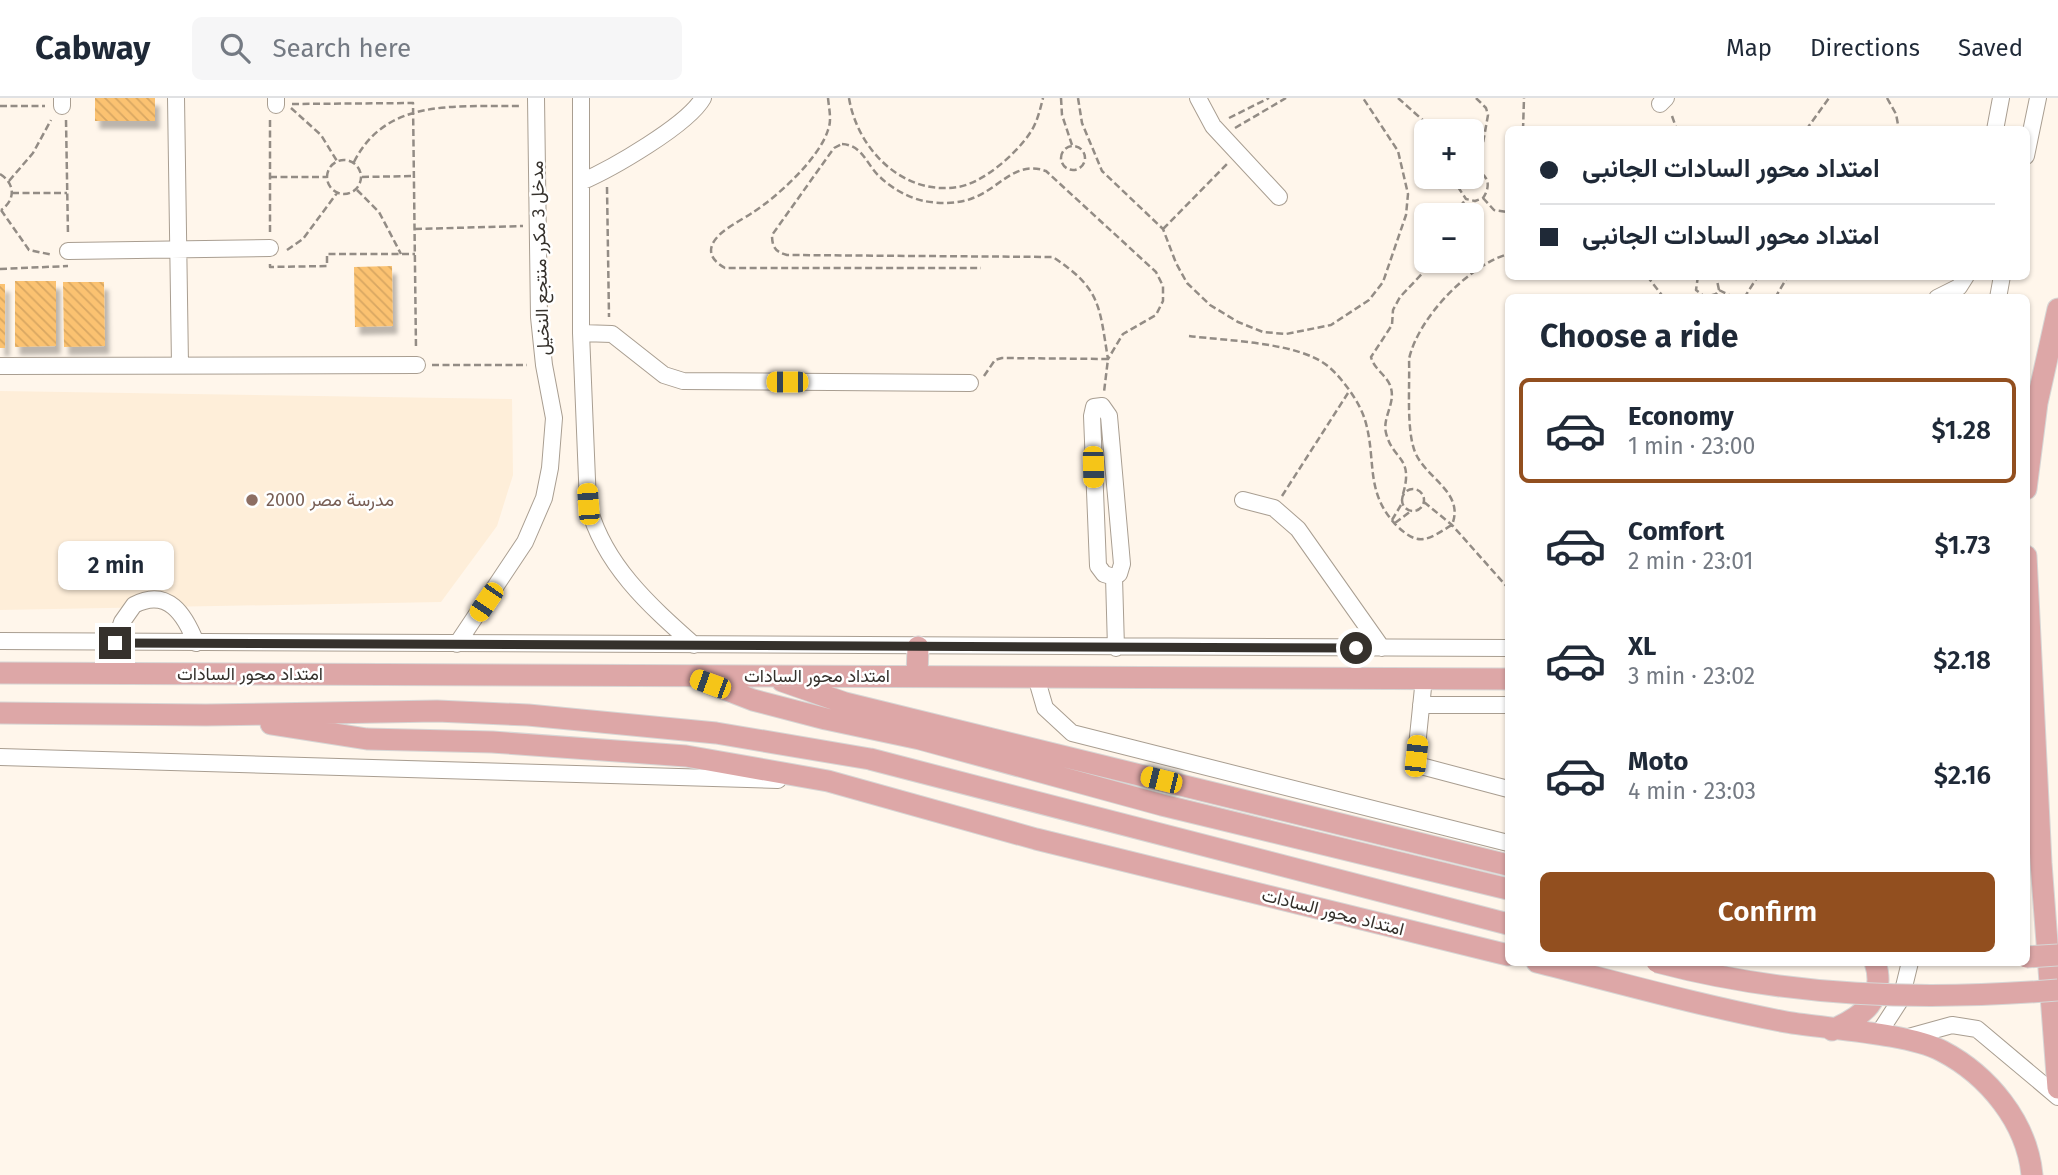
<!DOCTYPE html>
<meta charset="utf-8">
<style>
:root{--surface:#fff;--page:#f6f6f7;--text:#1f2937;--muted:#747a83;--line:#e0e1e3;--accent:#924f1f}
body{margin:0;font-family:"Fira Sans",Vazirmatn,sans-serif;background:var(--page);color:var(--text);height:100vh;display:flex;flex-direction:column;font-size:26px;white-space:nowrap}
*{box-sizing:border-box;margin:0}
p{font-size:23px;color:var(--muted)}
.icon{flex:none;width:38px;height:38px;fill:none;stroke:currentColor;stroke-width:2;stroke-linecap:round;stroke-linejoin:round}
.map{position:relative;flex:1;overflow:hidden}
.sheet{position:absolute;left:1505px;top:196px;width:525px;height:672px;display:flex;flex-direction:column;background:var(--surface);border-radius:10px;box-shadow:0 2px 5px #0004}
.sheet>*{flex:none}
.banner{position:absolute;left:1505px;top:28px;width:525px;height:154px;border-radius:10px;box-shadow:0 2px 5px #0004;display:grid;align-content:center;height:154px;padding:0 35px;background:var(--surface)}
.tools{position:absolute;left:1414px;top:21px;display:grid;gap:14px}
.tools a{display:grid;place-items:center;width:70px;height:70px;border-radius:10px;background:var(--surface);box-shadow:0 2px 5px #0004;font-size:35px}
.end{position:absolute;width:32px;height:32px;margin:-16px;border:9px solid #35312c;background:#fff;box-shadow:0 0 0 4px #fff}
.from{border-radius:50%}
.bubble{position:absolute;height:49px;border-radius:10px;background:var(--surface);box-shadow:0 2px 5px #0004;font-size:23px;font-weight:600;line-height:49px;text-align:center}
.car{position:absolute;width:21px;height:42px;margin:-21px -10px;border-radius:9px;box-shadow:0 0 5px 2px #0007;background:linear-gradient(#f5c518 24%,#345 0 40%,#f5c518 0 76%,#345 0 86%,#f5c518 0)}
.banner b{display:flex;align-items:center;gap:24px;height:66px;font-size:26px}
.banner b+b{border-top:2px solid var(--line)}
.banner i{width:18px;height:18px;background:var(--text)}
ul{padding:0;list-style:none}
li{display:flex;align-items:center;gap:21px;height:105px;margin:0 14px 10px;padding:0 21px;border:4px solid transparent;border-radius:10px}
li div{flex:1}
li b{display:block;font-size:26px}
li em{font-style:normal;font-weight:600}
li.active{border-color:var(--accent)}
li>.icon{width:63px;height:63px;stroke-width:1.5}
h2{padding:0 35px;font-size:32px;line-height:84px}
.primary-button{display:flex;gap:14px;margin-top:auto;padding:14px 35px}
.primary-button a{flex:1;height:80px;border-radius:10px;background:var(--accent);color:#fff;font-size:28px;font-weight:600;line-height:80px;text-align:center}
header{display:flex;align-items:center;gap:42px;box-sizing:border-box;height:98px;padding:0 35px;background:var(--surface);border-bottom:2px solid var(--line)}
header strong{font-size:33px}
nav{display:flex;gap:38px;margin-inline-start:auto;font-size:24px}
.search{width:490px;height:63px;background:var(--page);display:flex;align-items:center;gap:18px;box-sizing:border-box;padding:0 24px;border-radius:10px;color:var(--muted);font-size:26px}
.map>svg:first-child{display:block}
.built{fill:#feeed9}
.building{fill:url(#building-back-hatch);filter:url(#shadow)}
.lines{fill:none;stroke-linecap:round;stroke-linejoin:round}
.minor-casing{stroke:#a99e91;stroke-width:18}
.major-casing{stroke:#d7d6d5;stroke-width:23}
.path{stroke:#938c85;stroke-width:2.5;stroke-dasharray:7 3.5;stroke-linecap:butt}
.minor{stroke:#fff;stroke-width:16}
.major{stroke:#dda7a7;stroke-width:21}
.major-bridge-casing{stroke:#d7d6d5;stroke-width:23;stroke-linecap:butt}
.major-bridge{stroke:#dda7a7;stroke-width:21}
.route{stroke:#35312c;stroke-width:9}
.education-dot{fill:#8d6e63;stroke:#fff;stroke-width:2.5}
.labels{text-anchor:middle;stroke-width:5;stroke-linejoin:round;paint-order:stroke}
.street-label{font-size:18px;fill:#35312c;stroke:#fff}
.education-label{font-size:18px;fill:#785e54;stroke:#fff;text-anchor:start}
</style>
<header>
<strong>Cabway</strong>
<div class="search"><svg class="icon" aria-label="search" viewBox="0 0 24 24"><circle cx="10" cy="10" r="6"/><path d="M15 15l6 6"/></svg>Search here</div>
<nav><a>Map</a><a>Directions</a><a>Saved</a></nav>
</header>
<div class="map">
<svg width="2058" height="1077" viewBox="0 0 2058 1077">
<defs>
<pattern id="building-back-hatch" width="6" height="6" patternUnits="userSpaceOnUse" patternTransform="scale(1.75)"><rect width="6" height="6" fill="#fbc271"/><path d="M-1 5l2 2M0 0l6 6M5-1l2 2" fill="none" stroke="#d8a762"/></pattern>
<filter id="shadow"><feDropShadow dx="4.5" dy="8" stdDeviation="2" flood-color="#0004"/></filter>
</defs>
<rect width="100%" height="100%" fill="#fff6eb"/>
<!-- built -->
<path class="built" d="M0 293 512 301 513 377 497 428 441 504 0 512Z"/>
<!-- building -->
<path class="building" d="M95 0H155V23H95Z
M392 168 393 228 355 229 354 169Z
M15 183H56V248L15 249Z
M63 184H104L105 248 64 249Z
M0 186H5V250H0Z"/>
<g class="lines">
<defs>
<path id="minor" d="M176 0 180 267
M276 0V7
M581 0V235L588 406C603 466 649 507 694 547
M1198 0 1213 28 1279 99
M1660 6 1666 0
M62 8V0
M1995 32 2001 0
M2026 58 2038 0
M581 84C611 71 688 27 703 0
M68 153 270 150
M1937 200 1959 189 1966 178
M1998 200 2002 178
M581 235 612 236 664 277 683 283 970 285
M0 268 417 267
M1102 308 1109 318 1122 466 1119 476 1114 479 1104 476 1098 468 1092 318 1094 309Z
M1243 402 1274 410 1298 431 1382 550
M1114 479 1116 550
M0 543 1508 550
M115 545 122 524 134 507C168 489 185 517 196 545
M457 546 525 444 544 400 550 370 554 320 544 267 539 219 536 0
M1036 579 1045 610 1072 635 1508 745
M1424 580 1416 658 1421 668 1508 691
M1421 607H1508
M0 659 778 682
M1877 938 1901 901 1910 864
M1905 940 1952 927 1977 931 2058 999"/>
<path id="major" d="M2026 391 2037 305 2058 211
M2026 458 2041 765 2058 990
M0 575 1508 581
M917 578 918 549
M701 582 753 602 826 621 920 641 1162 707 1508 791
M782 583 845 605 1508 767
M0 615 206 617 437 613 528 617 716 635 870 661 1508 826
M271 626 367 641 492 644 686 658 828 683 1036 741 1508 857
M1537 864C1620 885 1702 908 1786 924 1827 931 1908 935 1942 953 1988 977 2027 1024 2032 1077
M1832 932C1862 919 1887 901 1875 864"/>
</defs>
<!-- minor casing -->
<use href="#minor" class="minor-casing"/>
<!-- major casing -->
<use href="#major" class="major-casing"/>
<!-- path -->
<path class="path" d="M828 0C829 11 832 22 828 32 819 61 777 99 752 115 740 123 720 132 713 145 707 157 716 165 725 170H981
M849 0C857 50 902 98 958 89 983 85 1016 56 1030 35 1037 25 1040 12 1043 0
M1061 0 1062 17 1072 47
M1078 0 1082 25 1102 73 1163 131 1176 165 1187 185 1210 207 1238 224 1263 234 1286 236 1331 227 1369 202 1383 184 1406 117 1408 96 1398 53 1363 0
M1398 0 1435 33
M1476 0 1486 10 1488 17 1478 73
M1887 0 1896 16 1899 32
M292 6 413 5 416 251
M0 8H45
M291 10 321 37 337 63
M1672 18 1677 32
M1229 20 1269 0
M66 22 68 137
M270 22V134
M1235 30 1286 0
M1523 32 1524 0
M1806 32 1829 0
M842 46C863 47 867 68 881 80 893 91 909 100 924 103 939 106 959 106 973 100 1000 90 1015 62 1046 73L1156 174 1163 188V203L1156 217 1123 236 1108 261C1099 207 1101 191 1053 159L787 157C776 154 772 150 772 137L834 50Z
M1061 60a12 12 0 1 1 24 0a12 12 0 1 1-24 0Z
M327 79a17 17 0 1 1 34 0a17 17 0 1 1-34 0Z
M354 64C386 0 454 9 519 8
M0 76C15 85 16 102 1 112
M270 79H327
M362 79 414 78
M1462 79 1458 89 1466 101 1475 103 1483 100C1492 87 1488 74 1472 73
M9 83 33 55 51 22
M607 89 609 219
M357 92 379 114 401 156
M12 95H67
M1483 100 1494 112 1508 114
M1 112 29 152 53 157
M1453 117 1466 101
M415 131 523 128
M1163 131 1227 66
M287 152 303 141 337 95
M270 166V169L327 168V156H415
M0 171 68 168
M1647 178 1664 200
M1687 178 1696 181
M1698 178 1696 192 1705 199 1716 196 1719 192 1716 178
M1719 192 1735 200
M1744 200 1758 178
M1775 200 1788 178
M1189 238C1228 243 1300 244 1329 269 1343 281 1360 305 1365 322 1377 362 1364 394 1397 428 1420 450 1428 441 1452 427 1465 394 1426 381 1415 354 1406 331 1410 287 1409 261 1418 220 1468 168 1508 156
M432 267H527
M984 278 995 262 1002 260 1108 261 1104 294
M1402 402a11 11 0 1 1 22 0a11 11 0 1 1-22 0Z
M1403 396C1414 358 1393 363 1386 335 1382 318 1397 305 1390 287 1385 276 1374 271 1371 259L1392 227 1393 212 1400 199 1434 163
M1282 398 1348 295
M1424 404 1452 427 1508 490
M1392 422 1401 407
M1395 425 1411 413"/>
<!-- minor -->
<use href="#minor" class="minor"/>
<!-- major -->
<use href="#major" class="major"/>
<defs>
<path id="major-bridge" d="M2026 859 2058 857
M1657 864C1789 899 1923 903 2058 892"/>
</defs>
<!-- major-bridge casing -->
<use href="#major-bridge" class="major-bridge-casing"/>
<!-- major-bridge -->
<use href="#major-bridge" class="major-bridge"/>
</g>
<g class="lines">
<!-- route -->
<path class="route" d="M115 545 1356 550"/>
</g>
<!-- markers -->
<circle class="education-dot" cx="252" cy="402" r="7"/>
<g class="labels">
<!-- street labels -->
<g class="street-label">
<text transform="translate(540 160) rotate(-92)" y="6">مدخل 3 مكرر منتجع النخيل</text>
<text x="250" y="582">امتداد محور السادات</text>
<text x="817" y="584">امتداد محور السادات</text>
<text transform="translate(1333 814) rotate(14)" y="6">امتداد محور السادات</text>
</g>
<!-- education labels -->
<g class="education-label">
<text x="266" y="408">مدرسة مصر 2000</text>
</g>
</g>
</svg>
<div class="tools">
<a>+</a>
<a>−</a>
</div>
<i class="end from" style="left:1356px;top:550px"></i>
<i class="end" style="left:115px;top:545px"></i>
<div class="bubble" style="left:58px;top:443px;width:116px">2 min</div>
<i class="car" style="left:787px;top:284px;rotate:270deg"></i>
<i class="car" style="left:1093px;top:369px;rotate:179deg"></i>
<i class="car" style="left:588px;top:406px;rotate:356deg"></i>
<i class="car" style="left:486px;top:504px;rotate:214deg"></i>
<i class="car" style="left:710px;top:586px;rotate:290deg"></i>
<i class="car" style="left:1416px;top:658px;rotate:6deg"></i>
<i class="car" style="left:1161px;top:682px;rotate:284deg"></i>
<div class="banner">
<b><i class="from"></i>امتداد محور السادات الجانبى</b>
<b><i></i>امتداد محور السادات الجانبى</b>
</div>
<section class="sheet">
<h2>Choose a ride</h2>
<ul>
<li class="active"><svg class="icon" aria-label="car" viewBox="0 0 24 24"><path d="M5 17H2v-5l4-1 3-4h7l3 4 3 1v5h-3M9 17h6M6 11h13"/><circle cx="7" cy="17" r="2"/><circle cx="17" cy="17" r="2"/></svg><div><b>Economy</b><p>1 min · 23:00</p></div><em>$1.28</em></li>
<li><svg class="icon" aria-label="car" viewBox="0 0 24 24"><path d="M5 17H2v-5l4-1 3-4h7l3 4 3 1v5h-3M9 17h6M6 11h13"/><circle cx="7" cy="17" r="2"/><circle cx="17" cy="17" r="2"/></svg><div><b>Comfort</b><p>2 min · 23:01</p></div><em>$1.73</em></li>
<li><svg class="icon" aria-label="car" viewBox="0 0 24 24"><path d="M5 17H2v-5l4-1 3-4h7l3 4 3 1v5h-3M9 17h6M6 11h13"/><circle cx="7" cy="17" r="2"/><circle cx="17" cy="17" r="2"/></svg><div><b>XL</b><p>3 min · 23:02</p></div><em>$2.18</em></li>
<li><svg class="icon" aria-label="car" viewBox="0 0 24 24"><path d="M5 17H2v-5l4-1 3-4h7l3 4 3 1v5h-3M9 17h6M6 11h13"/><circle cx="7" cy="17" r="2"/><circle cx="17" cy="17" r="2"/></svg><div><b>Moto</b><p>4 min · 23:03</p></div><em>$2.16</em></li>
</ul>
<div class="primary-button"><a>Confirm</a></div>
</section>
</div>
